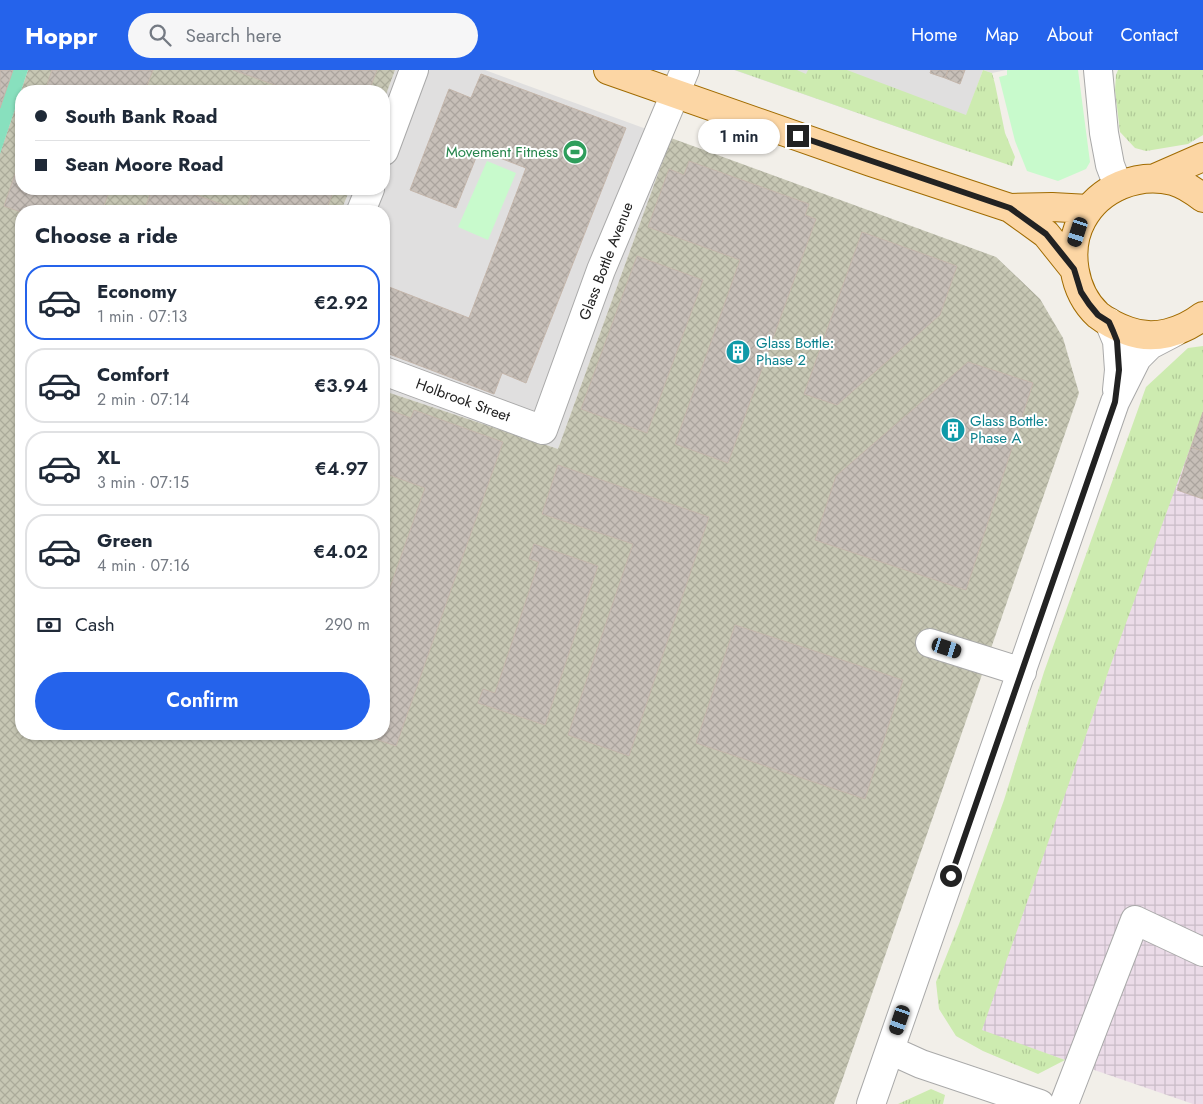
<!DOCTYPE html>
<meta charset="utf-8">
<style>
:root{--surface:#fff;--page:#f6f6f7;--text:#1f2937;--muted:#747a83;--line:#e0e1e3;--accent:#2563eb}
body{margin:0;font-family:Jost,sans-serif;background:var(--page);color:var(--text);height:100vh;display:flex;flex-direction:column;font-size:19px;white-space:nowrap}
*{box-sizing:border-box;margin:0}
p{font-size:16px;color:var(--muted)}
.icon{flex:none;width:28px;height:28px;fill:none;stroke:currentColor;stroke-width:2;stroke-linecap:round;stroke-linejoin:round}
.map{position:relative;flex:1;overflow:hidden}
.panel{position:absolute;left:15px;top:135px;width:375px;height:535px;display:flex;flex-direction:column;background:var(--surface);border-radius:20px;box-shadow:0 1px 4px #0004}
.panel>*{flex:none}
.guide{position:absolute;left:15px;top:15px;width:375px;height:110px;border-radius:20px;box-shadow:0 1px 4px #0004;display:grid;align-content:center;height:110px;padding:0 20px;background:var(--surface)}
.end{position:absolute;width:22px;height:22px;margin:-11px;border:6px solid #222;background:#fff;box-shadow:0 0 0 2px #fff}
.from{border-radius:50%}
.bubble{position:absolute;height:35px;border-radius:18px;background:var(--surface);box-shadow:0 1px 4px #0004;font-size:16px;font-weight:600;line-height:35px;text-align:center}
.car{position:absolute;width:15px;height:30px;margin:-15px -8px;border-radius:6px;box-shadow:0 0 4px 1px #0007;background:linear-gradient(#222 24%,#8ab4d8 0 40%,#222 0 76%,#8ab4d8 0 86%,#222 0)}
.guide b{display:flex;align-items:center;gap:18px;height:48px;font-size:19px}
.guide b+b{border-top:1px solid var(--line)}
.guide i{width:12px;height:12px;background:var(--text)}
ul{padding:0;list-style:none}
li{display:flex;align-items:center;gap:15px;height:75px;margin:0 10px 8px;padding:0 10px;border:2px solid var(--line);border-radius:20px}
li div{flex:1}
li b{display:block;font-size:19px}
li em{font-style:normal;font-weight:600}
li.active{border-color:var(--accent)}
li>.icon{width:45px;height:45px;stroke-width:1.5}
h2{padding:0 20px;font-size:22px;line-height:60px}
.pay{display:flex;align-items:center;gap:12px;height:55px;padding:0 20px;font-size:19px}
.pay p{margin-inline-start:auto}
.action{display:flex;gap:10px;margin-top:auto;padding:10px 20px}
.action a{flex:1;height:58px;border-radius:30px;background:var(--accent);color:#fff;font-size:20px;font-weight:600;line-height:58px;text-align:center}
header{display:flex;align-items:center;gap:30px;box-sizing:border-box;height:70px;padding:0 25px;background:var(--accent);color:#fff}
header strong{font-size:24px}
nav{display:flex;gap:28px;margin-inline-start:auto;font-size:18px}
.search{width:350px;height:45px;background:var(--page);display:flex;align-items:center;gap:12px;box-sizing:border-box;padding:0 18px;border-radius:28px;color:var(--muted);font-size:19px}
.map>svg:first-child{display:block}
.residential{fill:#e0dfdf}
.industrial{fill:url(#industrial-grid)}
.construction{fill:url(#construction-cross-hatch)}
.grass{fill:url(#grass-tufts)}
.park{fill:#c8facc}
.pitch{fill:#88e0be}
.building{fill:url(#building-cross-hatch);stroke:#c4b6ab}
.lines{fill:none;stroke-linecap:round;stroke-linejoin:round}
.minor-casing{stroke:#a9a9a9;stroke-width:30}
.major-casing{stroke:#a06b00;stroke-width:30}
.minor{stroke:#fff;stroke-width:28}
.major{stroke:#fcd6a4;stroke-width:28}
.route{stroke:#222;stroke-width:6}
.labels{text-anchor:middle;stroke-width:4;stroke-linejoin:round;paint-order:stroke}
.leisure-label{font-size:15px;fill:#27864d;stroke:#fff;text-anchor:end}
.street-label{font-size:15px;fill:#222;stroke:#fff}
.culture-label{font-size:15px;fill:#0d838f;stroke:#fff;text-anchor:start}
</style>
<header>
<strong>Hoppr</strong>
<div class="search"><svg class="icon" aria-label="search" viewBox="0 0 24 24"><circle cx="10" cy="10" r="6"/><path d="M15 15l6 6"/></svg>Search here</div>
<nav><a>Home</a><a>Map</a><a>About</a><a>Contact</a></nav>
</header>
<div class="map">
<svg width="1203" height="1034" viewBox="0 0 1203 1034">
<defs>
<pattern id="industrial-grid" width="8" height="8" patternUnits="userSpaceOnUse" patternTransform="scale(1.25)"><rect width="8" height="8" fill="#ebdbe8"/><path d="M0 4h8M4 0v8" fill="none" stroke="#c9bcc7"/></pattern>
<pattern id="construction-cross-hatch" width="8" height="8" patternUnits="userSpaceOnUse" patternTransform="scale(1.25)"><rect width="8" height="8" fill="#c7c7b4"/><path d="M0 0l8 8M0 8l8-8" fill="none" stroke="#abab9a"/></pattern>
<pattern id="grass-tufts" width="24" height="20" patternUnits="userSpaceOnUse" patternTransform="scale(1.25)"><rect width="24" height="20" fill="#cdebb0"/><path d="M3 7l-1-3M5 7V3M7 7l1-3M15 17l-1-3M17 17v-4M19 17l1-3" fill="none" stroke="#b0c997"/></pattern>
<pattern id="building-cross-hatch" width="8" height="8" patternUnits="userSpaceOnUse" patternTransform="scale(1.25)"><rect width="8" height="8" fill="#c7bfb8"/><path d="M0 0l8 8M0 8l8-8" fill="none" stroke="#aba49e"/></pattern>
</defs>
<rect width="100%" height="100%" fill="#f2efe9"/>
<!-- residential -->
<path class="residential" d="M395 0H485L671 68 558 379 384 321V141H341L350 119H384V30Z
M734 0H1006L992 3 983 0 955 77Z"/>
<!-- industrial -->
<path class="industrial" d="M1203 333V1034H1193L981 961Z"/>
<!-- construction -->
<path class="construction" d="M28 0H395L384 30V21H21V119H350L341 141H21V664H384V321L558 379 671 68 996 187 1040 229 1063 268 1079 323 834 1034H0V83Z"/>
<!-- grass -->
<path class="grass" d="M735 0H797L806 4 808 0H847L966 45 983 0 992 3 995 14 1005 63 1015 87 1012 96 955 77Z
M1118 0H1203V65L1188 74 1146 81 1135 78 1120 62 1115 20 1116 5Z
M1203 276V343L1111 594 982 960 1065 990 1038 1004 983 981 956 966 939 939 936 912 959 854 1004 730 1044 602 1146 317 1188 278Z
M931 1019 945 1025 943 1034H898Z"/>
<!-- park -->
<path class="park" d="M1007 0H1078L1090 92 1086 99 1058 111 1027 101 1015 71 999 7 1007 5Z
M487 91 516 103 488 170 458 157Z"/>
<!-- pitch -->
<path class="pitch" d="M0 0H28L0 84Z"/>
<!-- building -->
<path class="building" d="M0 0H13L0 38Z
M52 0H153L145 21H45Z
M233 0H377L369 21H289V20Z
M931 0H948L945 8 930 3Z
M948 0H965L960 14 945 8Z
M481 4 626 58 526 313 502 303 494 324 384 282V215L469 248 526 98 479 80 456 138 410 120 449 19 471 28Z
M21 87V119H110L102 141 21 142 4 136Z
M689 91 809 134 805 145 816 149 728 393 675 374 740 190 648 157 669 99 684 105Z
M152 119H179L241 141H144Z
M254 119H334L326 141H245Z
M862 162 957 196 940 245 837 335 804 324Z
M637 186 703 210 647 363 581 339Z
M968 292 1033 313 966 520 815 470 836 406Z
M384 338 411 348 414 340 503 372 396 676 361 664H384V535L425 418 384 403Z
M1203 342V381L1191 377Z
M1191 377 1203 381V429L1177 420Z
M558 395 709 447 629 686 568 665 633 474 542 444Z
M534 474 598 496 545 655 478 633 483 619 495 623 539 492 529 489Z
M735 555 903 610 865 729 696 673Z"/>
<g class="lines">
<defs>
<path id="minor" d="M1098 0 1104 63 1110 95 1118 116
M384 81 414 0
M361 141 370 119
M1109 252 1117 271 1119 300 1117 320
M384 301 543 360 601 200 685 0
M930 573 1022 602
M890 980 921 994 1040 1034
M871 1034 1115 332 1137 288 1150 275 1175 262
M1064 1034 1135 850 1203 882"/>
<path id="major" d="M608 0 871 92 1010 138 1046 164 1074 199
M1155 108 1203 87
M1203 128C1194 121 1184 114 1173 111 1138 102 1099 118 1082 150 1066 179 1073 222 1098 245 1107 252 1117 257 1128 261 1154 271 1182 262 1203 246
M1010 138 1052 137 1089 139"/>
</defs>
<!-- minor casing -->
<use href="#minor" class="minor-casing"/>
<!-- major casing -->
<use href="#major" class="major-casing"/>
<!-- minor -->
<use href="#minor" class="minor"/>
<!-- major -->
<use href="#major" class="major"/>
</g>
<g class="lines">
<!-- route -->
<path class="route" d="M798 66 1010 138 1046 164 1074 199 1081 222 1089 234 1098 245 1109 252 1113 261 1117 271 1119 300 1115 332 951 806"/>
</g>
<!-- icons -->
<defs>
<symbol id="stadium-disc" viewBox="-11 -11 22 22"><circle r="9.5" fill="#2e9e5b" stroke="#fff"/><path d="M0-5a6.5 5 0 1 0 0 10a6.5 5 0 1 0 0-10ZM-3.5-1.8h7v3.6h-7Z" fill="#fff"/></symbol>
<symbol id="building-disc" viewBox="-11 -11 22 22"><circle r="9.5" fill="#0f9aa8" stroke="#fff"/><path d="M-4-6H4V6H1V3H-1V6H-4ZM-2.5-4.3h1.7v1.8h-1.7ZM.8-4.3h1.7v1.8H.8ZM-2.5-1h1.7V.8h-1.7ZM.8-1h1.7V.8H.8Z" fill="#fff"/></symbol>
</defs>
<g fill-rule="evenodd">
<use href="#stadium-disc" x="561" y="68" width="28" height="28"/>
<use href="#building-disc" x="724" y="268" width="28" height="28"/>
<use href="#building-disc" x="939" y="346" width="28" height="28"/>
</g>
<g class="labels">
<!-- leisure labels -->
<g class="leisure-label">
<text x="558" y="87">Movement Fitness</text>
</g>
<!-- street labels -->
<g class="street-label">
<text transform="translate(606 191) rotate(-69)" y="5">Glass Bottle Avenue</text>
<text transform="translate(463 330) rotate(20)" y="5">Holbrook Street</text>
</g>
<!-- culture labels -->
<g class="culture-label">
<text x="756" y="278">Glass Bottle:<tspan x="756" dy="17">Phase 2</tspan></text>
<text x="970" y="356">Glass Bottle:<tspan x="970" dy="17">Phase A</tspan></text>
</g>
</g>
</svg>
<i class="end from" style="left:951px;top:806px"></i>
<i class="end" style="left:798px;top:66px"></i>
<div class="bubble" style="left:698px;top:49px;width:82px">1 min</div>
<i class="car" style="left:1078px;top:162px;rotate:198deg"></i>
<i class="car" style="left:947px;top:578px;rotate:108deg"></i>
<i class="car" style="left:900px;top:950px;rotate:199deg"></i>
<div class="guide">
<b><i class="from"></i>South Bank Road</b>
<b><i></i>Sean Moore Road</b>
</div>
<section class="panel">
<h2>Choose a ride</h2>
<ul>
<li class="active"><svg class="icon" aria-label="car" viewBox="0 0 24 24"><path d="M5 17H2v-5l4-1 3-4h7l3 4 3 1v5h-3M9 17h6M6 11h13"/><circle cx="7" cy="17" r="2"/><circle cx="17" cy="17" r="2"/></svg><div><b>Economy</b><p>1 min · 07:13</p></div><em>€2.92</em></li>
<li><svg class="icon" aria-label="car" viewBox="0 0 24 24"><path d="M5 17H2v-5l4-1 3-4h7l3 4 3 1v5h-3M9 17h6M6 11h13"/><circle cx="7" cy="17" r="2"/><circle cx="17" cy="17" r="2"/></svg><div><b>Comfort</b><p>2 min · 07:14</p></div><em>€3.94</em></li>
<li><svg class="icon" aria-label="car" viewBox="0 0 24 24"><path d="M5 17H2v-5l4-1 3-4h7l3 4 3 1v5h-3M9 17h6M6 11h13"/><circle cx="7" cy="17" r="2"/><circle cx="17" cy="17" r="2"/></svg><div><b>XL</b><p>3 min · 07:15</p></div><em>€4.97</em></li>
<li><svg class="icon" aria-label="car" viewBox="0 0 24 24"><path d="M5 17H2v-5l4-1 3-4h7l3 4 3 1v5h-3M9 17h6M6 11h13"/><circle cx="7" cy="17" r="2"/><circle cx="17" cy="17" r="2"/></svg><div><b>Green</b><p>4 min · 07:16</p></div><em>€4.02</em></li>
</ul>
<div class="pay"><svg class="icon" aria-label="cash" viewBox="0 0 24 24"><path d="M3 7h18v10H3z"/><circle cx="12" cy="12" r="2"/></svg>Cash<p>290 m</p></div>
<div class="action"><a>Confirm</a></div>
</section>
</div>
